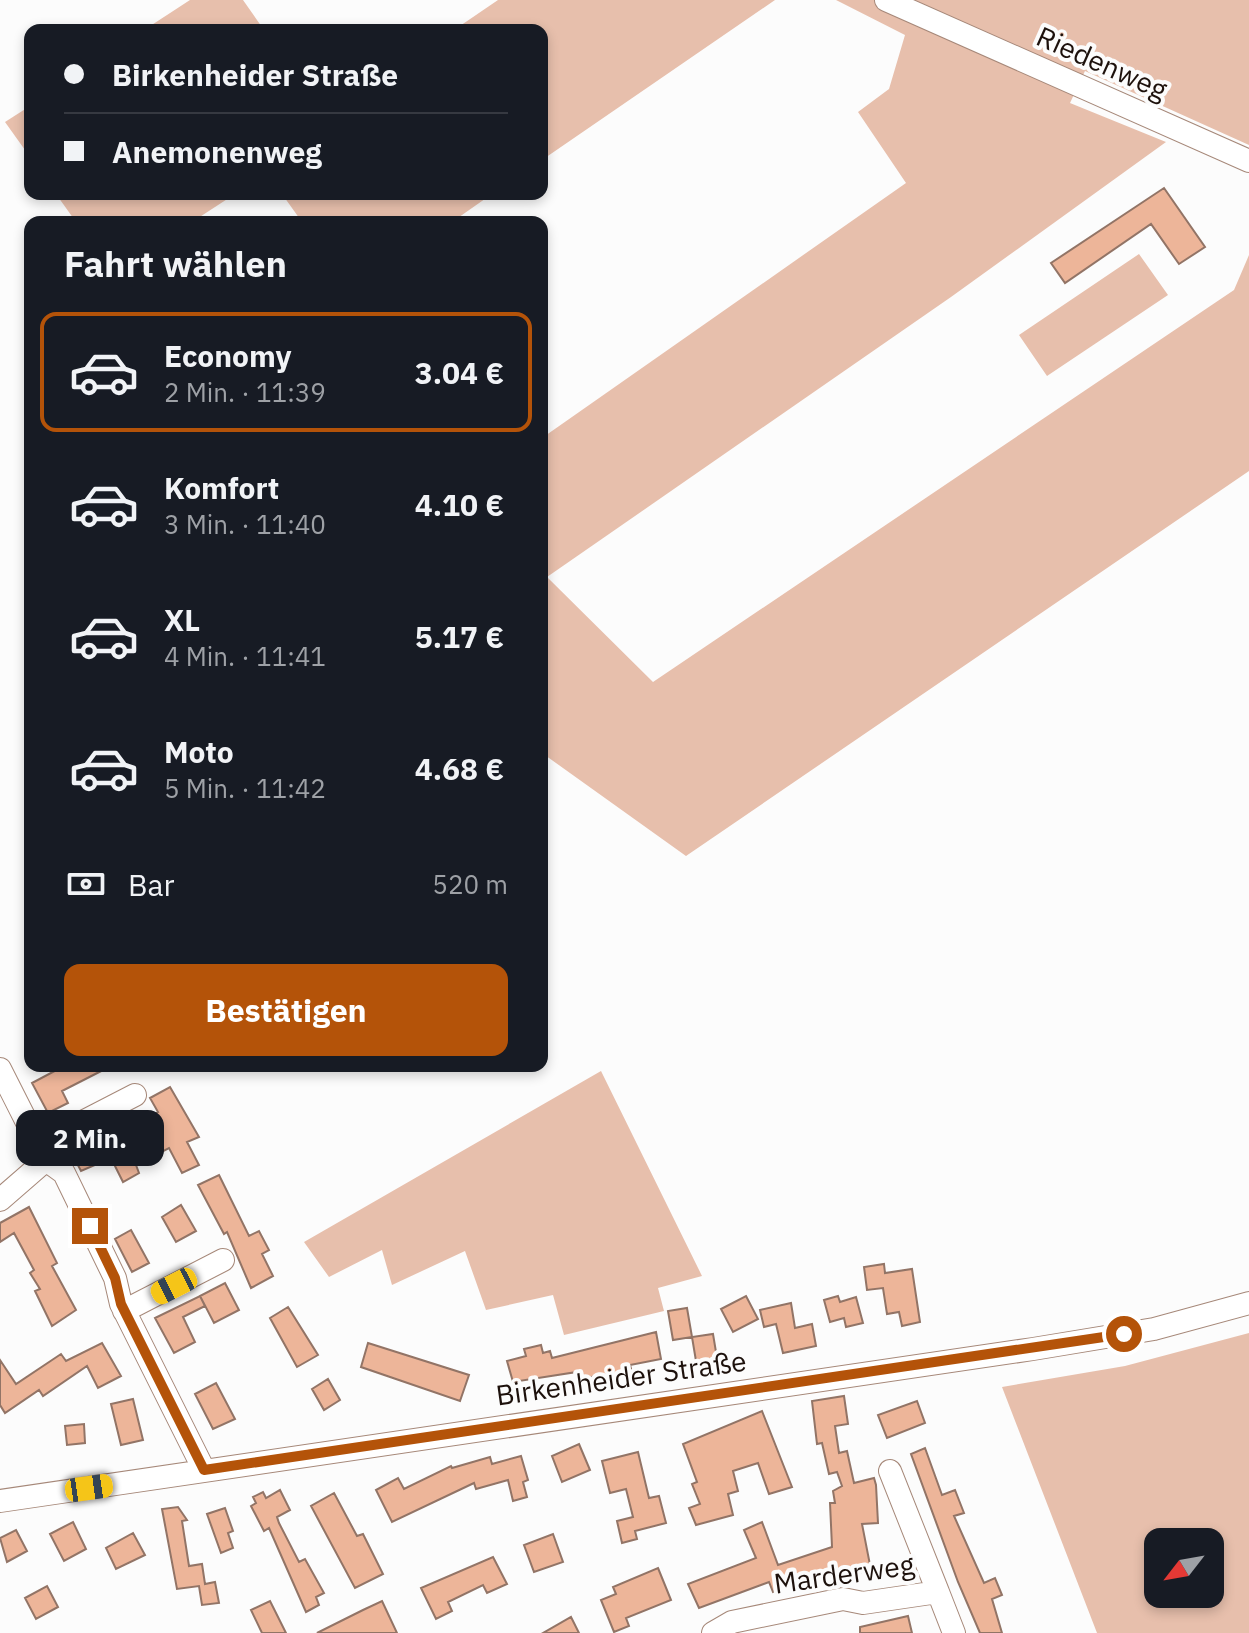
<!DOCTYPE html>
<html lang="de">
<meta charset="utf-8">
<style>
:root{--surface:#171b24;--page:#20242c;--text:#f1f3f6;--muted:#9ea1a6;--line:#363941;--accent:#b45309}
body{margin:0;font-family:"IBM Plex Sans",sans-serif;background:var(--page);color:var(--text);height:100vh;display:flex;flex-direction:column;font-size:30px;white-space:nowrap}
*{box-sizing:border-box;margin:0}
p{font-size:26px;color:var(--muted)}
.icon{flex:none;width:44px;height:44px;fill:none;stroke:currentColor;stroke-width:2;stroke-linecap:round;stroke-linejoin:round}
.map{position:relative;flex:1;overflow:hidden}
.details{position:absolute;left:24px;top:216px;width:524px;height:856px;display:flex;flex-direction:column;background:var(--surface);border-radius:16px;box-shadow:0 4px 12px #0003}
.details>*{flex:none}
.top-card{position:absolute;left:24px;top:24px;width:524px;height:176px;border-radius:16px;box-shadow:0 4px 12px #0003;display:grid;align-content:center;height:176px;padding:0 40px;background:var(--surface)}
.needle{width:52px;rotate:239deg}
.fabs{position:absolute;left:1144px;top:1528px;display:grid;gap:16px}
.fabs a{display:grid;place-items:center;width:80px;height:80px;border-radius:16px;background:var(--surface);box-shadow:0 4px 12px #0003;font-size:40px}
.end{position:absolute;width:36px;height:36px;margin:-18px;border:10px solid #b45309;background:#fff;box-shadow:0 0 0 4px #fff}
.from{border-radius:50%}
.bubble{position:absolute;height:56px;border-radius:16px;background:var(--surface);box-shadow:0 4px 12px #0003;font-size:26px;font-weight:800;line-height:56px;text-align:center}
.car{position:absolute;width:24px;height:48px;margin:-24px -12px;border-radius:10px;box-shadow:0 0 6px 2px #0007;background:linear-gradient(#f5c518 24%,#345 0 40%,#f5c518 0 76%,#345 0 86%,#f5c518 0)}
.top-card b{display:flex;align-items:center;gap:28px;height:76px;font-size:30px}
.top-card b+b{border-top:2px solid var(--line)}
.top-card i{width:20px;height:20px;background:var(--text)}
ul{padding:0;list-style:none}
li{display:flex;align-items:center;gap:24px;height:120px;margin:0 16px 12px;padding:0 24px;border:4px solid transparent;border-radius:16px}
li div{flex:1}
li b{display:block;font-size:30px}
li em{font-style:normal;font-weight:800}
li.on{border-color:var(--accent)}
li>.icon{width:72px;height:72px;stroke-width:1.5}
h2{padding:0 40px;font-size:36px;line-height:96px}
.pay{display:flex;align-items:center;gap:20px;height:88px;padding:0 40px;font-size:30px}
.pay p{margin-inline-start:auto}
.primary-button{display:flex;gap:16px;margin-top:auto;padding:16px 40px}
.primary-button a{flex:1;height:92px;border-radius:16px;background:var(--accent);color:#fff;font-size:32px;font-weight:800;line-height:92px;text-align:center}
.map>svg:first-child{display:block}
.green{fill:#e7bfac;fill-rule:evenodd}
.building{fill:#edb599;stroke:#927466;stroke-width:2}
.lines{fill:none;stroke-linecap:round;stroke-linejoin:round}
.minor-casing{stroke:#a68879;stroke-width:24}
.minor{stroke:#fff;stroke-width:22}
.route{stroke:#b45309;stroke-width:10}
.labels{text-anchor:middle;stroke-width:8;stroke-linejoin:round;paint-order:stroke}
.street-label{font-size:28px;fill:#1d110c;stroke:#fcfcfc}
</style>
<div class="map">
<svg width="1249" height="1633" viewBox="0 0 1249 1633">
<rect width="100%" height="100%" fill="#fcfcfc"/>
<!-- green -->
<path class="green" d="M190 0H243L264 30H144Z
M498 0H775L542 160V30H454Z
M836 0H1249V145L1085 71 1070 103 1166 142 951 297 547 577 653 682 1234 290 1249 255V471L686 856 542 753V438L906 183 858 112 889 89 905 35Z
M30 106V157L5 122Z
M56 194H235L192 222H76Z
M282 194H492L452 222H302Z
M1139 254 1168 295 1047 376 1019 335Z
M601 1071 702 1276 658 1288 664 1311 564 1335 553 1295 486 1310 465 1251 392 1285 382 1250 329 1277 304 1242Z
M1249 1333V1633H1097L1002 1387 1125 1366ZM1158 1542H1210V1594H1158Z"/>
<!-- building -->
<path class="building" d="M1164 188 1205 247 1179 264 1151 224 1065 283 1051 263Z
M64 1066H111L62 1091 68 1103 48 1113 32 1083Z
M170 1087 199 1137 187 1142 199 1165 182 1173 169 1148 136 1165 139 1173 123 1182 111 1158 81 1171 69 1148 122 1124 125 1129 158 1112 150 1098Z
M219 1175 249 1236 259 1231 269 1250 262 1254 273 1276 251 1288 227 1232 224 1234 198 1185Z
M181 1205 196 1231 176 1242 162 1217Z
M29 1207 57 1263 52 1266 76 1310 52 1326 35 1291 40 1289 30 1273 34 1270 14 1233 0 1242V1223Z
M131 1230 149 1263 132 1272 115 1239Z
M884 1264 885 1273 912 1269 920 1322 902 1326 899 1312 887 1314 883 1288 867 1290 864 1267Z
M225 1283 239 1310 214 1323 200 1296Z
M200 1296 205 1306 183 1317 195 1342 174 1353 155 1318Z
M746 1296 758 1319 733 1332 721 1309Z
M838 1296 840 1302 856 1297 863 1323 846 1327 844 1318 830 1322 824 1300Z
M791 1303 795 1328 812 1324 816 1346 783 1353 776 1324 764 1327 760 1310Z
M288 1307 318 1355 297 1367 270 1318Z
M687 1308 692 1337 673 1340 668 1311Z
M656 1332 661 1359 630 1365 633 1376 601 1380 600 1375 579 1380 577 1372 513 1382 507 1361 526 1356 524 1349 541 1345 543 1353 550 1351 552 1358Z
M713 1334 717 1358 696 1361 692 1337Z
M102 1343 121 1376 98 1388 87 1366 43 1396 39 1390 5 1413 0 1405V1360L16 1384 61 1354 66 1361Z
M368 1343 469 1375 460 1401 361 1367Z
M328 1379 340 1400 324 1410 312 1389Z
M216 1383 235 1419 213 1429 195 1394Z
M844 1396 848 1424 835 1426 839 1453 847 1451 854 1483 874 1478 876 1485 878 1523 862 1524 871 1570 847 1576V1572L812 1585 809 1578 773 1592 769 1582 699 1608 688 1584 756 1558 744 1530 762 1522 778 1565 832 1547 830 1503H835L833 1491 842 1486 837 1472 829 1474 822 1443 817 1444 812 1401Z
M133 1399 143 1440 121 1445 111 1404Z
M917 1401 925 1423 887 1438 878 1415Z
M762 1411 792 1487 769 1494 758 1463 733 1471 738 1491 728 1494 733 1515 696 1525 689 1508 700 1504 692 1484 697 1482 683 1444Z
M84 1424 85 1443 67 1445 65 1426Z
M579 1444 590 1470 562 1482 552 1456Z
M925 1448 942 1495 955 1490 964 1513 954 1516 984 1583 995 1578 1002 1595 992 1599 1002 1633H980L958 1582 911 1454Z
M638 1452 649 1498 659 1496 666 1523 635 1531 637 1539 622 1543 617 1521 633 1517 626 1489 610 1493 602 1461Z
M521 1456 528 1480 523 1482 527 1497 513 1501 508 1480 476 1489 474 1483 392 1522 376 1490 398 1478 404 1489 451 1466 452 1468 490 1457 492 1464Z
M280 1490 290 1510 277 1517 279 1523 299 1562 305 1559 324 1593 316 1597 319 1605 306 1612 269 1528 264 1531 251 1506 256 1503 253 1497 263 1492 266 1498Z
M334 1493 357 1536 363 1534 383 1574 355 1588 311 1506Z
M178 1507 187 1520 182 1521 189 1566 202 1564 205 1584 215 1582 219 1603 202 1605 199 1586 177 1589 162 1509Z
M225 1508 233 1531 228 1533 233 1548 221 1553 207 1514Z
M73 1522 86 1549 64 1561 50 1534Z
M16 1530 27 1551 7 1562 0 1538Z
M133 1533 145 1555 116 1569 106 1548Z
M553 1534 563 1562 534 1572 524 1545Z
M493 1557 507 1584 487 1593 483 1585 448 1602 452 1611 436 1619 421 1588Z
M658 1568 671 1600 626 1618 629 1626 614 1632 601 1600 616 1594 613 1587Z
M47 1586 58 1607 36 1619 25 1598Z
M270 1601 286 1633H262L251 1610Z
M382 1601 397 1633H317L363 1610Z
M908 1616 912 1633H860V1627Z
M571 1617 579 1633H543Z"/>
<g class="lines">
<defs>
<path id="minor" d="M886 0 1249 161
M0 1069 46 1160 64 1173 115 1278 121 1304 204 1470
M38 1145 135 1095
M0 1200 46 1160
M124 1311 223 1260
M890 1471 938 1592
M0 1501 1033 1349 1154 1329 1249 1303
M713 1633 732 1622 843 1599 863 1603 938 1592 954 1633"/>
</defs>
<!-- minor casing -->
<use href="#minor" class="minor-casing"/>
<!-- minor -->
<use href="#minor" class="minor"/>
</g>
<g class="lines">
<!-- route -->
<path class="route" d="M90 1226 115 1278 121 1304 204 1470 1124 1334"/>
</g>
<g class="labels">
<!-- street labels -->
<g class="street-label">
<text transform="translate(1102 63) rotate(24)" y="10">Riedenweg</text>
<text transform="translate(621 1378) rotate(-8)" y="10">Birkenheider Straße</text>
<text transform="translate(844 1574) rotate(-8)" y="10">Marderweg</text>
</g>
</g>
</svg>
<div class="fabs">
<a><svg class="needle" viewBox="-14 -14 28 28"><path d="M0-13l5 13h-10z" fill="#e53935"/><path d="M0 13l5-13h-10z" fill="#9ea1a6"/></svg></a>
</div>
<i class="end from" style="left:1124px;top:1334px"></i>
<i class="end" style="left:90px;top:1226px"></i>
<div class="bubble" style="left:16px;top:1110px;width:148px">2 Min.</div>
<i class="car" style="left:174px;top:1286px;rotate:243deg"></i>
<i class="car" style="left:89px;top:1488px;rotate:82deg"></i>
<div class="top-card">
<b><i class="from"></i>Birkenheider Straße</b>
<b><i></i>Anemonenweg</b>
</div>
<section class="details">
<h2>Fahrt wählen</h2>
<ul>
<li class="on"><svg class="icon" aria-label="car" viewBox="0 0 24 24"><path d="M5 17H2v-5l4-1 3-4h7l3 4 3 1v5h-3M9 17h6M6 11h13"/><circle cx="7" cy="17" r="2"/><circle cx="17" cy="17" r="2"/></svg><div><b>Economy</b><p>2 Min. · 11:39</p></div><em>3.04 €</em></li>
<li><svg class="icon" aria-label="car" viewBox="0 0 24 24"><path d="M5 17H2v-5l4-1 3-4h7l3 4 3 1v5h-3M9 17h6M6 11h13"/><circle cx="7" cy="17" r="2"/><circle cx="17" cy="17" r="2"/></svg><div><b>Komfort</b><p>3 Min. · 11:40</p></div><em>4.10 €</em></li>
<li><svg class="icon" aria-label="car" viewBox="0 0 24 24"><path d="M5 17H2v-5l4-1 3-4h7l3 4 3 1v5h-3M9 17h6M6 11h13"/><circle cx="7" cy="17" r="2"/><circle cx="17" cy="17" r="2"/></svg><div><b>XL</b><p>4 Min. · 11:41</p></div><em>5.17 €</em></li>
<li><svg class="icon" aria-label="car" viewBox="0 0 24 24"><path d="M5 17H2v-5l4-1 3-4h7l3 4 3 1v5h-3M9 17h6M6 11h13"/><circle cx="7" cy="17" r="2"/><circle cx="17" cy="17" r="2"/></svg><div><b>Moto</b><p>5 Min. · 11:42</p></div><em>4.68 €</em></li>
</ul>
<div class="pay"><svg class="icon" aria-label="cash" viewBox="0 0 24 24"><path d="M3 7h18v10H3z"/><circle cx="12" cy="12" r="2"/></svg>Bar<p>520 m</p></div>
<div class="primary-button"><a>Bestätigen</a></div>
</section>
</div>
